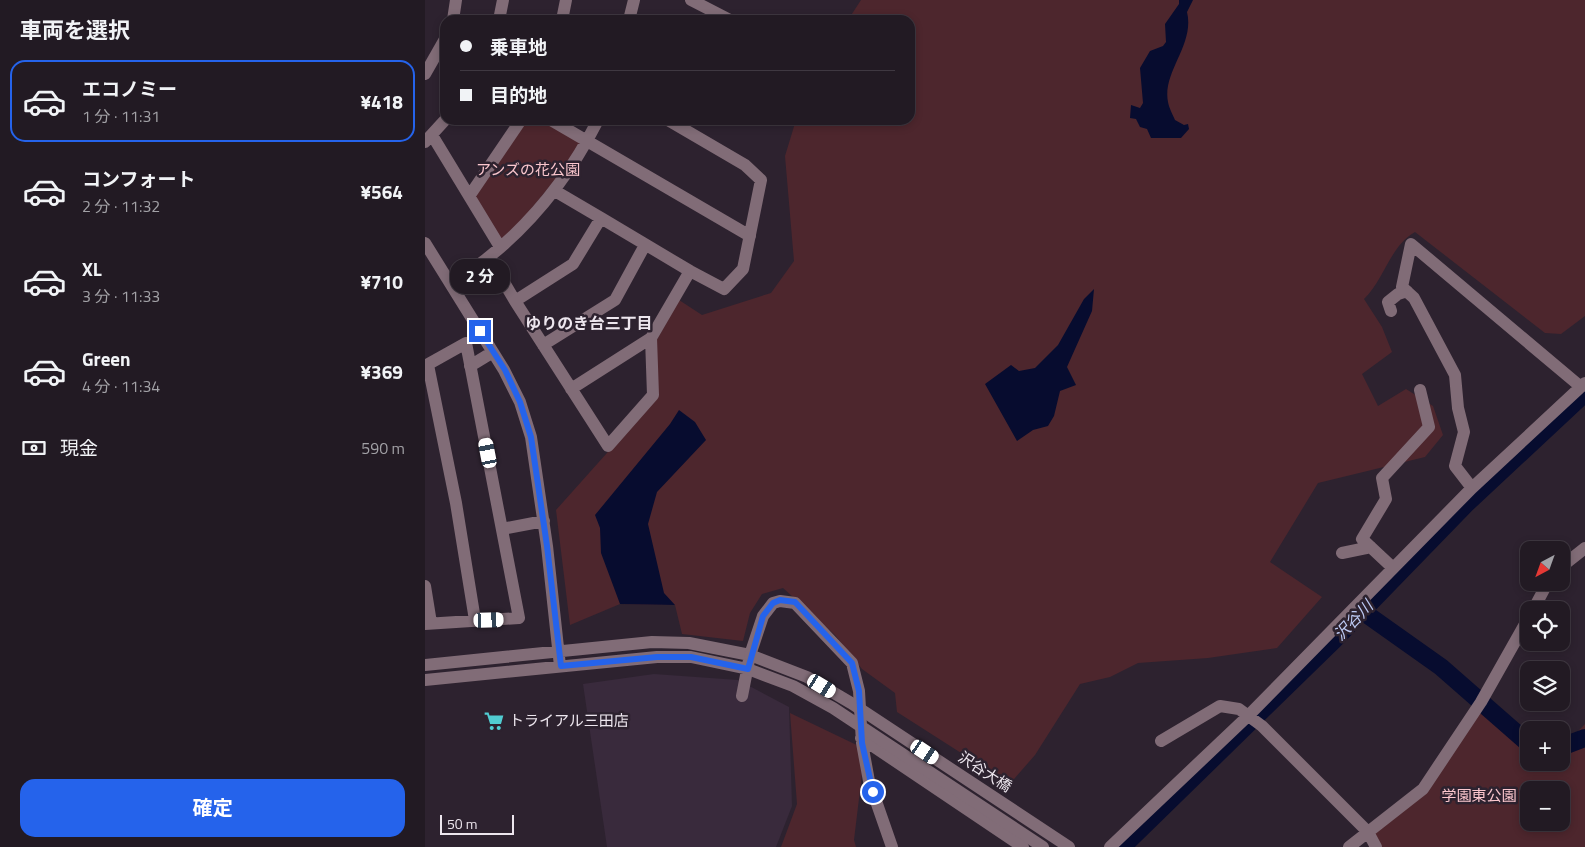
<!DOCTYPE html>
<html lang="ja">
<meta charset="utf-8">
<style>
:root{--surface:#221a23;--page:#2a232b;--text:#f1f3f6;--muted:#a2a1a6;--line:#3f3841;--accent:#2563eb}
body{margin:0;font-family:"Titillium Web","Noto Sans JP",sans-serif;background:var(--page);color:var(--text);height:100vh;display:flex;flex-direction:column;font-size:19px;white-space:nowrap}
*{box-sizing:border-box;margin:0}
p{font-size:16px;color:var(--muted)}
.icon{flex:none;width:28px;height:28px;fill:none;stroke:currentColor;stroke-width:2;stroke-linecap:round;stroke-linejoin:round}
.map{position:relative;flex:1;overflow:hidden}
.panel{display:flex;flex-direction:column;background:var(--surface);width:425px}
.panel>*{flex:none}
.hud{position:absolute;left:15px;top:15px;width:475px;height:110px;border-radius:15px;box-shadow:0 2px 8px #0003,0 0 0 1px var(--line);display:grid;align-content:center;height:110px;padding:0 20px;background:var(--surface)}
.needle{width:32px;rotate:221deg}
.buttons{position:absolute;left:1095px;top:541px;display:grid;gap:10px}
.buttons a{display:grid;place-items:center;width:50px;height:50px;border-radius:10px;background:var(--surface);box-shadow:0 2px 8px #0003,0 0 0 1px var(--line);font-size:25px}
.scale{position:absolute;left:15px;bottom:12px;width:74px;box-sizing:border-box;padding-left:5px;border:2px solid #ede6ee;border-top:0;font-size:14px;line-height:18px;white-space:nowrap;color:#ede6ee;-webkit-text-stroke:4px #2d222f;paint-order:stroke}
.end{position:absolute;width:22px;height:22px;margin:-11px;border:6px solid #2563eb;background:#fff;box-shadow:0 0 0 2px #fff}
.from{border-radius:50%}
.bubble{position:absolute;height:35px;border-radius:15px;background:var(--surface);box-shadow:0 2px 8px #0003,0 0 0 1px var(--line);font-size:16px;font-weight:700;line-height:35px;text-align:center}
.car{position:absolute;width:15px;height:30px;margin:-15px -8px;border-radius:6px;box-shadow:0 0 4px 1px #0007;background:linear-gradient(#fff 24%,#345 0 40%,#fff 0 76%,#345 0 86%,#fff 0)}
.hud b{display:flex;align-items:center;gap:18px;height:48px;font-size:19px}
.hud b+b{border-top:1px solid var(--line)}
.hud i{width:12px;height:12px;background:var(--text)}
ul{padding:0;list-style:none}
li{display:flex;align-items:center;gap:15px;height:82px;margin:0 10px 8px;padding:0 10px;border:2px solid transparent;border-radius:15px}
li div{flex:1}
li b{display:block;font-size:19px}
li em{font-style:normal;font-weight:700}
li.current{border-color:var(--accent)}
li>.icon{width:45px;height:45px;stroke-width:1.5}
h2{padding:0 20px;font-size:22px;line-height:60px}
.pay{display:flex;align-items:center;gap:12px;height:55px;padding:0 20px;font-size:19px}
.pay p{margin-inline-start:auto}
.cta{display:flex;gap:10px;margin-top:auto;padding:10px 20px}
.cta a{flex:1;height:58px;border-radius:15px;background:var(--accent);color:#fff;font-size:20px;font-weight:700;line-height:58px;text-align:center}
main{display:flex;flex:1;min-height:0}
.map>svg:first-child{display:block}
.built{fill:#392a3c}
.green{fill:#4d262d;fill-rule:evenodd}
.water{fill:#070c2f}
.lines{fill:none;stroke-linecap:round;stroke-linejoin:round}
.river{stroke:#070c2f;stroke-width:18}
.minor{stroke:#816c77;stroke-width:12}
.minor-bridge{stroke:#816c77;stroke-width:12}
.route{stroke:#2563eb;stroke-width:6}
.labels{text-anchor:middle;stroke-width:5;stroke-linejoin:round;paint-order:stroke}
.park-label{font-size:15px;fill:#fbc7ce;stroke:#2d222f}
.poi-label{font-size:15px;fill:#ede6ee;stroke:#2d222f;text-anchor:start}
.street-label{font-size:15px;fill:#ede6ee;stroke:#2d222f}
.neighbourhood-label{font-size:16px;font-weight:bold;fill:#ede6ee;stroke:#2d222f}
.water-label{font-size:16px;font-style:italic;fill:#bdcaf4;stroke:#2d222f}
</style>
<main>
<section class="panel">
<h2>車両を選択</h2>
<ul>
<li class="current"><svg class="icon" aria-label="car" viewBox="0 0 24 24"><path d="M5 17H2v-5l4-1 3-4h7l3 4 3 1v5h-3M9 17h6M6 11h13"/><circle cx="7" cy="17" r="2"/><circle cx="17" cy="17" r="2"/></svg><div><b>エコノミー</b><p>1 分 · 11:31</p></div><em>¥418</em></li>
<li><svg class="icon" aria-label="car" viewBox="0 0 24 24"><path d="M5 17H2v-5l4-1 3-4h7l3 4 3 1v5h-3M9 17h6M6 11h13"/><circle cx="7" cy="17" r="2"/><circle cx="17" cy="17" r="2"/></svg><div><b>コンフォート</b><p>2 分 · 11:32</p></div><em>¥564</em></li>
<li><svg class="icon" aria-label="car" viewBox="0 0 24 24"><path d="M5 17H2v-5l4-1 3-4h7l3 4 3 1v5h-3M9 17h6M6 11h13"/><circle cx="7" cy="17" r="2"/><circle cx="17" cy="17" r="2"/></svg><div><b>XL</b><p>3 分 · 11:33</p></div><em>¥710</em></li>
<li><svg class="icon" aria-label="car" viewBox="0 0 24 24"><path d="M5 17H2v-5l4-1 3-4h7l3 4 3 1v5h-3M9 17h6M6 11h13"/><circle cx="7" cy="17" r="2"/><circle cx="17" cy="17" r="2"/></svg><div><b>Green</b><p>4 分 · 11:34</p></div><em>¥369</em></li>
</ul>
<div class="pay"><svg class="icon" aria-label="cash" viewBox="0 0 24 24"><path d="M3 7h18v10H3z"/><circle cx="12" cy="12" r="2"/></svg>現金<p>590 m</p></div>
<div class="cta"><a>確定</a></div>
</section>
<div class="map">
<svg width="1160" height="847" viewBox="0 0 1160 847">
<rect width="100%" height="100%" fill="#2d222f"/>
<!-- built -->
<path class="built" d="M229 674 313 680 364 707 367 806 351 847H182L158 684Z"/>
<!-- green -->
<path class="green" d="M436 0H1160V316L1136 334 1120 333 990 232C965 246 959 280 939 299L957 327 967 352 937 374 953 406 981 389 1008 406 1018 435 1000 457 893 483 845 562 897 597 852 648 783 658 713 663 685 677 655 684 610 755 582 787 558 767 472 712 470 693 437 669 410 635 358 588 337 594 325 613 318 641 257 634 250 605 195 604 145 625 131 510 232 397 231 341 254 300 277 315 346 293 369 261 360 156 371 120H485V20H423Z
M96 120H126L162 141 75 247 45 195Z
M1056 702 1104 745V762H1136V749L1160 724V847H951L943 832 998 789ZM1104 790H1136V822H1104Z
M365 713 440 749 429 840 431 847H356L372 804Z"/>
<!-- water -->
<path class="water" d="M754 0H768L762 12C770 45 737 72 743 102 744 108 748 115 750 120L759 125 763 124 764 129 756 138H726L722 129 715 127 711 119 705 118 706 105 715 108 718 103 715 68 725 51 738 46 741 42 740 24 754 4Z
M669 289 667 311 642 367 651 385 635 391 629 416 623 426 608 430 592 441 560 384 586 365 594 371 610 368 633 345 659 299Z
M254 410 270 422 281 440 232 492 223 524 239 593 250 605 195 604 176 553 175 528 170 515 245 424Z"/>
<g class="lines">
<!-- river -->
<path class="river" d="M937 611 1016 667 1104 744
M1136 747 1160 738
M697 847 909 640 1041 504 1160 393"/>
<!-- minor -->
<path class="minor" d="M266 0 305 20
M28 20 31 0
M74 20 78 0
M137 20 141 0
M204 20 209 0
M0 74 20 39
M126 120 325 236
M7 135 75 247
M0 142 20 120
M130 191 176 218 148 264 90 301 183 446 228 395 226 338 265 271 299 289 318 269 336 180 320 165 243 120
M45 195 96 120
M176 218 265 271
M0 243 79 370 95 402 106 437 122 546 135 666
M64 257 90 301
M26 284C90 244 139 187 173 120
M966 311 963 302 973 294 982 291
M118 345 190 300 220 245
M3 365 31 503 50 620
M0 366 41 343 94 618 0 624
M45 366 68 352
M146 389 226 338
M1047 488 1030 466 1039 432 1033 408 1030 375 989 298 977 287 986 244 1156 387
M77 529 119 521
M917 553 946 547
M1136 567 1160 548
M968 568 937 539 961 499 957 478 1004 427 995 390
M0 586 6 623
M1108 610 1123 582
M0 665 227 642 264 643 325 655
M0 680 232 657H266L323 669
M317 696 325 655 338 616 348 603 355 601 370 603 427 663 434 691 437 743 444 781 467 847
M436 738 598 847
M736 741 795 706 814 709 837 726 943 832 951 847
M685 847 823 716 1047 488 1160 383
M924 847 998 789 1056 702 1104 617"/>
<!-- minor-bridge -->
<path class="minor-bridge" d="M325 655 382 677 426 703 644 847
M323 669 368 686 408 708 618 847"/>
</g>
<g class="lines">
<!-- route -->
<path class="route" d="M55 331 80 370 95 402 106 437 122 546 136 666 232 657H266L323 669 338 616 348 603 355 600 370 602 427 663 434 691 437 743 448 792"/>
</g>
<!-- icons -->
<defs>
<symbol id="supermarket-bare" viewBox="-9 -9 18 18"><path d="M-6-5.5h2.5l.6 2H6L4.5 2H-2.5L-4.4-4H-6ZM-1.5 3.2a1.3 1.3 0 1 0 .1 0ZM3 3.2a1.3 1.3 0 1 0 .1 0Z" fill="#51ccd1" stroke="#2d222f" stroke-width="2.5" paint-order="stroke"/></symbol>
</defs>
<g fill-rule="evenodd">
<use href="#supermarket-bare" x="55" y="707" width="28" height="28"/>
</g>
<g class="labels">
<!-- park labels -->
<g class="park-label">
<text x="103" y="175">アンズの花公園</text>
<text x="1054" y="801">学園東公園</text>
</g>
<!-- poi labels -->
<g class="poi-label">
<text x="84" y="726">トライアル三田店</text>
</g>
<!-- street labels -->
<g class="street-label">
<text transform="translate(560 772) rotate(33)" y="5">沢谷大橋</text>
</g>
<!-- neighbourhood labels -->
<g class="neighbourhood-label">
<text x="164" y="329">ゆりのき台三丁目</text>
</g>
<!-- water labels -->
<g class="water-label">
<text transform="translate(928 620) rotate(-46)" y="6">沢谷川</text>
</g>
</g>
</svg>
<div class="buttons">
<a><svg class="needle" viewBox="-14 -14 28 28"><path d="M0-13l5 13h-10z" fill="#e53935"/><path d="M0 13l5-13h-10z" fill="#a2a1a6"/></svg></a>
<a><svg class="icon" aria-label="locate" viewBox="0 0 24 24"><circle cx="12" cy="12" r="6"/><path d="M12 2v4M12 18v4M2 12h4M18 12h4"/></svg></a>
<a><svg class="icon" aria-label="layers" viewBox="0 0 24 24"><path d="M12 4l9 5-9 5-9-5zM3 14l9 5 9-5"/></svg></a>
<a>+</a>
<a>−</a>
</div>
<div class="scale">50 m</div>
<i class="end from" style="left:448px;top:792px"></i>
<i class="end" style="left:55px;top:331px"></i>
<div class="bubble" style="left:25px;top:259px;width:60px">2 分</div>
<i class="car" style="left:63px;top:453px;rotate:349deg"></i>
<i class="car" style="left:64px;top:620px;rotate:88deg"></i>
<i class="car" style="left:397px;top:686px;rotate:121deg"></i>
<i class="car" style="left:500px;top:752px;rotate:124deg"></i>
<div class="hud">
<b><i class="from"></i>乗車地</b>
<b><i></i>目的地</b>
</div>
</div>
</main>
